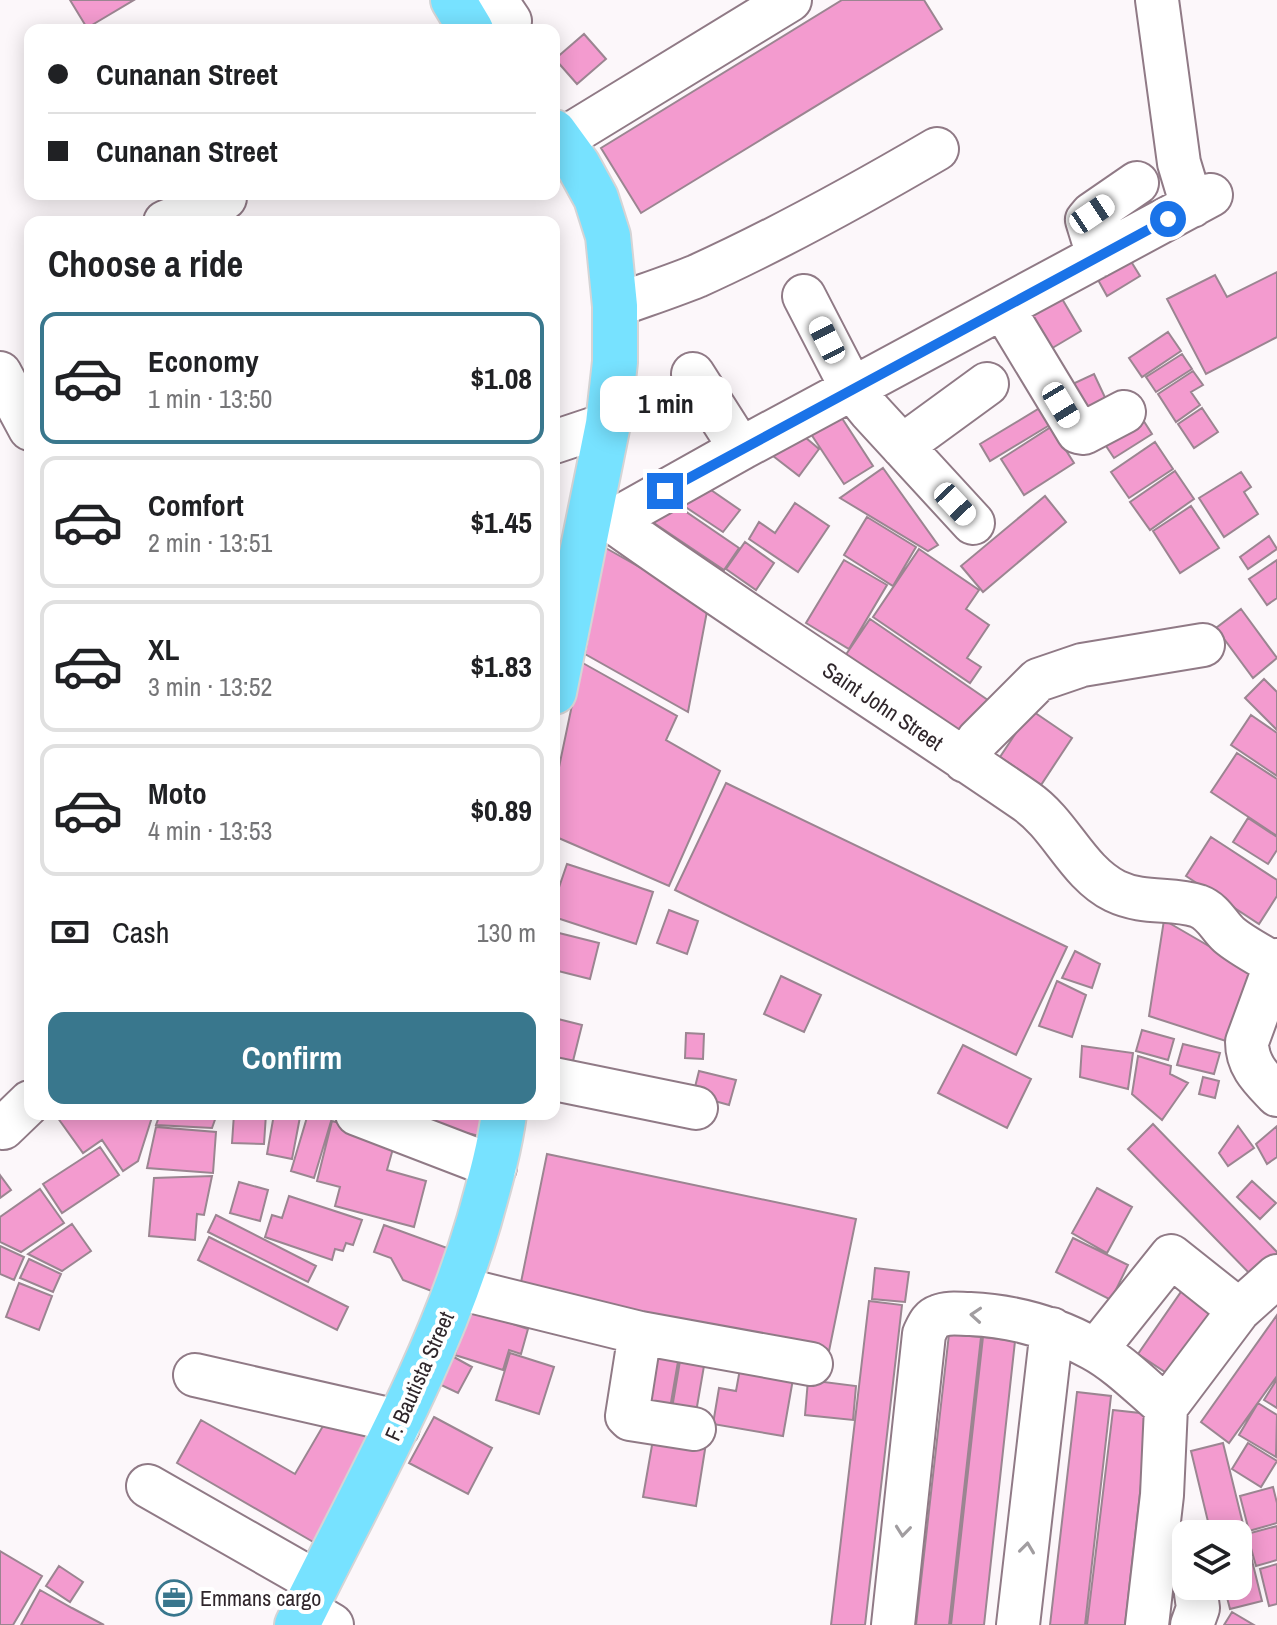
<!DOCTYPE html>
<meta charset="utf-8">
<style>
:root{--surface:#fff;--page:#f2f2f2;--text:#202124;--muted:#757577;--line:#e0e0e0;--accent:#39778d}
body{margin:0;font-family:"Archivo Narrow",sans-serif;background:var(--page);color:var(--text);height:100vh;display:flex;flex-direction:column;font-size:30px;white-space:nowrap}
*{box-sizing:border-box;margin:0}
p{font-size:26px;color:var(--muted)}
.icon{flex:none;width:44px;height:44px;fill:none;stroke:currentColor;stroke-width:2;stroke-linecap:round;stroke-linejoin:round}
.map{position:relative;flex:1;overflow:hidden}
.panel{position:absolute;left:24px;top:216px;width:536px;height:904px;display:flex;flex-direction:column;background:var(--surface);border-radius:16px;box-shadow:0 4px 20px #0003}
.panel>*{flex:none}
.banner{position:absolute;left:24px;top:24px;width:536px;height:176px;border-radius:16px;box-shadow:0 4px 20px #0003;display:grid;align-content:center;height:176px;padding:0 24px;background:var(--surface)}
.tools{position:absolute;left:1172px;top:1520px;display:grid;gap:16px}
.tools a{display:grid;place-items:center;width:80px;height:80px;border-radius:16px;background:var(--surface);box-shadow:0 4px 20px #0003;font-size:40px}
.end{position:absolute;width:36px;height:36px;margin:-18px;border:10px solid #1a73e8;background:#fff;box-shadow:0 0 0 4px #fff}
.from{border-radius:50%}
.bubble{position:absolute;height:56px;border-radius:16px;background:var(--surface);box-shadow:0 4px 20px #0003;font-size:26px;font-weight:800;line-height:56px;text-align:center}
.car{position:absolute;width:24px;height:48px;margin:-24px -12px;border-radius:10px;box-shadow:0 0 6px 2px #0007;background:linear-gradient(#fff 24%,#345 0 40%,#fff 0 76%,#345 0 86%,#fff 0)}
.banner b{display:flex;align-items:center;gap:28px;height:76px;font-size:30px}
.banner b+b{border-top:2px solid var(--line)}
.banner i{width:20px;height:20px;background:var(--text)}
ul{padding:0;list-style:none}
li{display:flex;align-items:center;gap:24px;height:132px;margin:0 16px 12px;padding:0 8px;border:4px solid var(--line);border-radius:16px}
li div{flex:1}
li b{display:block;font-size:30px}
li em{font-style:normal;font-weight:800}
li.selected{border-color:var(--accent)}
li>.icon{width:72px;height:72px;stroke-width:1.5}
h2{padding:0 24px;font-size:36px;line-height:96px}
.pay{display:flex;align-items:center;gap:20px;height:88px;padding:0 24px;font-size:30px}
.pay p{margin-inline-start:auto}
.cta{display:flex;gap:16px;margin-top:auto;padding:16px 24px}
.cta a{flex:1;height:92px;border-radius:16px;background:var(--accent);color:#fff;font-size:32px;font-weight:800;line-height:92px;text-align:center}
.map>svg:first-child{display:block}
.building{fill:#f39bcf;stroke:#9b8591;stroke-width:2}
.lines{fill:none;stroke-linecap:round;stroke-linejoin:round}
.minor-casing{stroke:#907a86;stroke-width:46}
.major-casing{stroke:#d5d4d5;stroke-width:48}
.minor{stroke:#fff;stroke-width:42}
.major{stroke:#77e2ff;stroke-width:44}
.oneway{stroke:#a19da0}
.route{stroke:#1a73e8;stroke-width:10}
.labels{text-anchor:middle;stroke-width:8;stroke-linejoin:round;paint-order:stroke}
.street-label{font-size:22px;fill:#2f262b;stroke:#fff}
.poi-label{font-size:22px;fill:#2f262b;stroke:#fff;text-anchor:start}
</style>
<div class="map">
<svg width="1277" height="1625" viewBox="0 0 1277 1625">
<rect width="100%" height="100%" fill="#fcf7fa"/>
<!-- building -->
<path class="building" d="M70 0H134L87 28Z
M842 0H924L942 29 641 213 601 148Z
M584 34 606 59 577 84 555 59Z
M1124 250 1140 276 1107 296 1092 269Z
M1277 272V337L1206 374 1167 299 1215 275 1227 297Z
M1058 292 1081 331 1044 353 1021 314Z
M1168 332 1181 351 1142 377 1129 358Z
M1182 354 1192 369 1156 392 1146 377Z
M1193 371 1203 385 1191 392 1200 405 1176 422 1158 394Z
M1094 374 1110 408 1080 422 1064 388Z
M1053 400 1063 417 990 461 980 444Z
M1202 408 1218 432 1194 448 1178 424Z
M836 409 873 466 844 484 807 428Z
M1138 412 1152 434 1114 458 1100 437Z
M1051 427 1074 463 1024 495 1001 459Z
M799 432 819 449 799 476 764 449Z
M1155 442 1173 469 1129 498 1111 472Z
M883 468 938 545 928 551 840 498Z
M1175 471 1194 499 1150 530 1130 502Z
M1241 472 1251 487 1244 492 1258 514 1224 537 1199 498Z
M698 481 740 510 723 532 669 496Z
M663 496 739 548 724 570 648 519Z
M1045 496 1066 522 983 592 961 566Z
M795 503 829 526 798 572 749 539 759 522 775 533Z
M1191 506 1219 548 1180 573 1153 531Z
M867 517 916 547 893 586 844 555Z
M1269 536 1277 549 1248 569 1240 557Z
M745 542 774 563 756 590 726 569Z
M604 547 708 606 688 712 585 654Z
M919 549 979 590 966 609 989 625 967 658 981 667 970 683 873 617Z
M844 560 887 585 849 649 806 623Z
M1277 560V598L1267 605 1249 579Z
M1241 609 1277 658 1253 678 1216 628Z
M870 619 998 707 974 743 845 656Z
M581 662 677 716 666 740 720 771 669 886 554 836V791Z
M1264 679 1277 692V730L1245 698Z
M1031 710 1072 738 1041 785 1000 757Z
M1251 715 1277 733V776L1231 745Z
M1237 753 1277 779V836L1211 792Z
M726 783 1067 947 1016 1055 675 890Z
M1248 818 1277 837V850L1268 864 1233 842Z
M1211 837 1277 880V896L1259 924 1186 876Z
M567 864 653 892 636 944 554 917V902Z
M669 910 698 921 687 954 657 943Z
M1164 920 1250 970 1232 1043 1149 1016Z
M559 933 599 943 590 979 554 970V951Z
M1075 951 1100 964 1092 988 1062 978Z
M781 976 821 995 804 1032 764 1014Z
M1057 981 1086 995 1072 1037 1039 1026Z
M554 1018 582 1025 571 1069 554 1064Z
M1142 1030 1174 1039 1168 1060 1136 1051Z
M686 1033 704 1034 703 1059 685 1058Z
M1183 1044 1220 1053 1214 1074 1177 1065Z
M963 1045 1031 1079 1007 1128 938 1093Z
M1082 1046 1133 1053 1128 1089 1080 1077Z
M1138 1056 1171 1066 1170 1074 1188 1083 1162 1120 1132 1094Z
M699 1071 736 1080 729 1105 693 1095Z
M1203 1077 1219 1081 1215 1098 1199 1094Z
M55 1114H153L138 1161 123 1171 102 1140 83 1153Z
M160 1114H217L212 1128 156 1125Z
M234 1114H266L264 1144 232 1143Z
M274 1114 300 1117 292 1159 267 1154Z
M308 1114 332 1118 314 1178 291 1171Z
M437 1114H484L480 1136 434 1126Z
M332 1121 396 1138 387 1170 426 1181 414 1227 335 1206 340 1187 317 1181Z
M1153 1124 1277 1252V1255L1254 1278 1128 1149Z
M1238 1126 1254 1148 1228 1166 1219 1153Z
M1277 1126V1157L1267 1164 1256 1144Z
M156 1127 216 1132 213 1173 147 1168Z
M100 1147 119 1175 62 1213 43 1184Z
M547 1154 856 1219 828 1356 519 1292Z
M0 1175 11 1190 0 1198Z
M212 1176 204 1215 197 1214 195 1240 149 1236 154 1178Z
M1252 1181 1276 1203 1260 1219 1237 1197Z
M239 1182 268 1190 260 1221 230 1213Z
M1097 1188 1132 1207 1107 1253 1072 1233Z
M40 1189 64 1223 21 1252 0 1242V1217Z
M289 1196 362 1220 353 1245 346 1243 343 1251 335 1249 332 1260 265 1237 272 1215 282 1218Z
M216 1215 316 1266 308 1282 208 1232Z
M72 1224 91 1251 62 1271 28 1254Z
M384 1225 450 1249 434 1292 403 1280 391 1258 374 1252Z
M209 1237 348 1307 337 1330 198 1260Z
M1073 1238 1128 1265 1111 1300 1056 1272Z
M0 1246 24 1257 14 1280 0 1274Z
M29 1259 61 1274 53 1292 20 1278Z
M875 1268 909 1272 905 1302 872 1299Z
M19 1283 52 1296 39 1330 6 1317Z
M1183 1289 1213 1309 1168 1374 1138 1354Z
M869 1301 902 1305 865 1625H831Z
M469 1310 528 1329 521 1354 509 1350 503 1370 455 1355Z
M1277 1315V1376L1229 1443 1201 1422Z
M949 1334 981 1337 949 1625H916Z
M983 1337 1015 1341 984 1625H951Z
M654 1346 680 1350 668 1420 643 1415Z
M510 1353 554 1367 539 1414 496 1400Z
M681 1355 705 1360 694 1424 670 1420Z
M452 1356 472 1367 458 1393 437 1383Z
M740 1369 793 1379 783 1436 713 1424 719 1388 736 1391Z
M1277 1379V1408L1264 1400Z
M808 1380 856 1386 853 1420 805 1415Z
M1077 1392 1111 1396 1085 1625H1050Z
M1258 1403 1277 1415 1276 1457 1239 1435Z
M1113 1410 1149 1414 1125 1625H1087Z
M330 1414 374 1440 315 1543 177 1463 201 1420 295 1474Z
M434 1417 492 1448 468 1494 409 1463Z
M655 1428 707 1437 696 1506 643 1497Z
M1223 1443 1262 1601 1230 1609 1224 1586H1238V1534H1211L1191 1451Z
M1248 1443 1277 1461 1261 1487 1232 1469Z
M1273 1487 1277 1503V1523L1249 1531 1240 1496Z
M1277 1526V1560L1256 1566 1247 1534Z
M0 1551 42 1576 13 1625H0Z
M1277 1564V1604L1269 1606 1260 1569Z
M59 1566 83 1582 70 1602 46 1586Z
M40 1590 72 1608 104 1625H21Z
M1232 1612 1254 1625H1224Z"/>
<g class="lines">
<defs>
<path id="minor" d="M496 0 510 21
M1157 0 1179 163 1192 206
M561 140 790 0
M165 222 225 198
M1098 256 1087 220 1092 214 1137 183
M804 296 852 389 870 411 973 523
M615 306C642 296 670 287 697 276 779 239 860 194 937 149
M1003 308 1078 432 1084 433 1124 412
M0 373 30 429
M693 374 735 440 744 447
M554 442 608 424
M902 446 987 384
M589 521H612C748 618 889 707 1026 801 1061 825 1077 872 1115 891 1144 905 1172 897 1198 906 1214 912 1218 925 1229 935 1242 946 1260 955 1275 964
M612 521 744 447 1211 195
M965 761 978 740 1038 680 1082 665 1203 645
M1277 960 1247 1042C1247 1066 1262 1079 1277 1095
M554 1079 696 1108
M357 1114 495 1167
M3 1128 30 1102
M458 1288 640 1333 811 1364
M640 1333 627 1416 630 1419 694 1429
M1096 1350 1171 1256 1239 1310
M195 1375 384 1418 398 1427
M148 1486 318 1583
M305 1609 332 1625
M893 1625 924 1334C928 1326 930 1319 939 1316 948 1312 960 1314 970 1314 1014 1316 1054 1327 1093 1349 1119 1363 1143 1388 1166 1407
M1018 1625 1052 1329
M1147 1625 1162 1495 1166 1407 1239 1310 1277 1276
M1192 1625 1198 1608 1195 1586"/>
<path id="major" d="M453 0 471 30
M554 132 578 165 596 198 608 236 615 306V362L608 424 554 692
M297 1625C362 1492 437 1364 479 1221 489 1185 499 1151 504 1114"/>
</defs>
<!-- minor casing -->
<use href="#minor" class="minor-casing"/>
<!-- major casing -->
<use href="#major" class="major-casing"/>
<!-- minor -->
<use href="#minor" class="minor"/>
<!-- major -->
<use href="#major" class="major"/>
</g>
<!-- one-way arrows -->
<defs><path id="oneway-chevron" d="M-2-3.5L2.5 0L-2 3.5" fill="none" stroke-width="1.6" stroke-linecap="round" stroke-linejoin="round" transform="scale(2)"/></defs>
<g class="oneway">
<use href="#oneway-chevron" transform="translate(976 1315) rotate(-176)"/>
<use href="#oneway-chevron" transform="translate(903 1531) rotate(96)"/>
<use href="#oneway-chevron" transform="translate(1027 1548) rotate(-83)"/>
</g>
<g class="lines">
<!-- route -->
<path class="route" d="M665 491 1168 219"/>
</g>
<!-- icons -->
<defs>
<symbol id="office-ring" viewBox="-11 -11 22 22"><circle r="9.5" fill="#fff" stroke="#39778d" stroke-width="1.5"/><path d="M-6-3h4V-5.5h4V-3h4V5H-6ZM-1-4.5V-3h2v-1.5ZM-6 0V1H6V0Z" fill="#39778d"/></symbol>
</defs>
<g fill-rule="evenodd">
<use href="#office-ring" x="154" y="1578" width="40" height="40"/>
</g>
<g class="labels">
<!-- street labels -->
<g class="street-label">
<text transform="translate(883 706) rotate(34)" y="8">Saint John Street</text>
<text transform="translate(419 1376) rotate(-66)" y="8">F. Bautista Street</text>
</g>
<!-- poi labels -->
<g class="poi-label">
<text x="200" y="1606">Emmans cargo</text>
</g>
</g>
</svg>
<div class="tools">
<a><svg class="icon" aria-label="layers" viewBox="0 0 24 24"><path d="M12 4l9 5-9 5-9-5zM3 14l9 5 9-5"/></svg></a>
</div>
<i class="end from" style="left:1168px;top:219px"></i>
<i class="end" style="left:665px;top:491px"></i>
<div class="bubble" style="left:600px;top:376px;width:132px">1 min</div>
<i class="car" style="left:1092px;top:214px;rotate:56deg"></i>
<i class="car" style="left:827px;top:340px;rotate:333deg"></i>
<i class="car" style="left:1061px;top:405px;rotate:149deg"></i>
<i class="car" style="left:955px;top:504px;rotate:137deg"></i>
<div class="banner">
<b><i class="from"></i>Cunanan Street</b>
<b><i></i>Cunanan Street</b>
</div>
<section class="panel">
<h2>Choose a ride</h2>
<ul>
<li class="selected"><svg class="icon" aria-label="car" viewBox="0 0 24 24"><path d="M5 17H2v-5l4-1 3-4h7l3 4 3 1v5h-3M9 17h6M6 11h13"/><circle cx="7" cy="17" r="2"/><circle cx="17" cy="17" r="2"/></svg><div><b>Economy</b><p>1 min · 13:50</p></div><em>$1.08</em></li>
<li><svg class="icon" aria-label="car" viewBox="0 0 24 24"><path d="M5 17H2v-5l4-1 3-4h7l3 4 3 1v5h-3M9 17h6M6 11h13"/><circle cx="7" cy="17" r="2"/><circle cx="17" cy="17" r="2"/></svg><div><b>Comfort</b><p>2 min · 13:51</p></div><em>$1.45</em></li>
<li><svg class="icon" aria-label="car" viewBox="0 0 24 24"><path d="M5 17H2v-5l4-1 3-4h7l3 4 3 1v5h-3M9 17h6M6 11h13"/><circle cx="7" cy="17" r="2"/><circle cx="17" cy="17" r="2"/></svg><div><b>XL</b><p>3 min · 13:52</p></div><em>$1.83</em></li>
<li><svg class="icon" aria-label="car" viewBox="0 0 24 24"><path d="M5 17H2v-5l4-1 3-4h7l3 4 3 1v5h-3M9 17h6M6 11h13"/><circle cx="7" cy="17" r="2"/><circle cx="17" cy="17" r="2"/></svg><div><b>Moto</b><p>4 min · 13:53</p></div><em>$0.89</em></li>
</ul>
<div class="pay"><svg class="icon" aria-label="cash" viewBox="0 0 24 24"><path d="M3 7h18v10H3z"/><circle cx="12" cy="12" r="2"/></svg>Cash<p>130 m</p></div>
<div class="cta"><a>Confirm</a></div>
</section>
</div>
